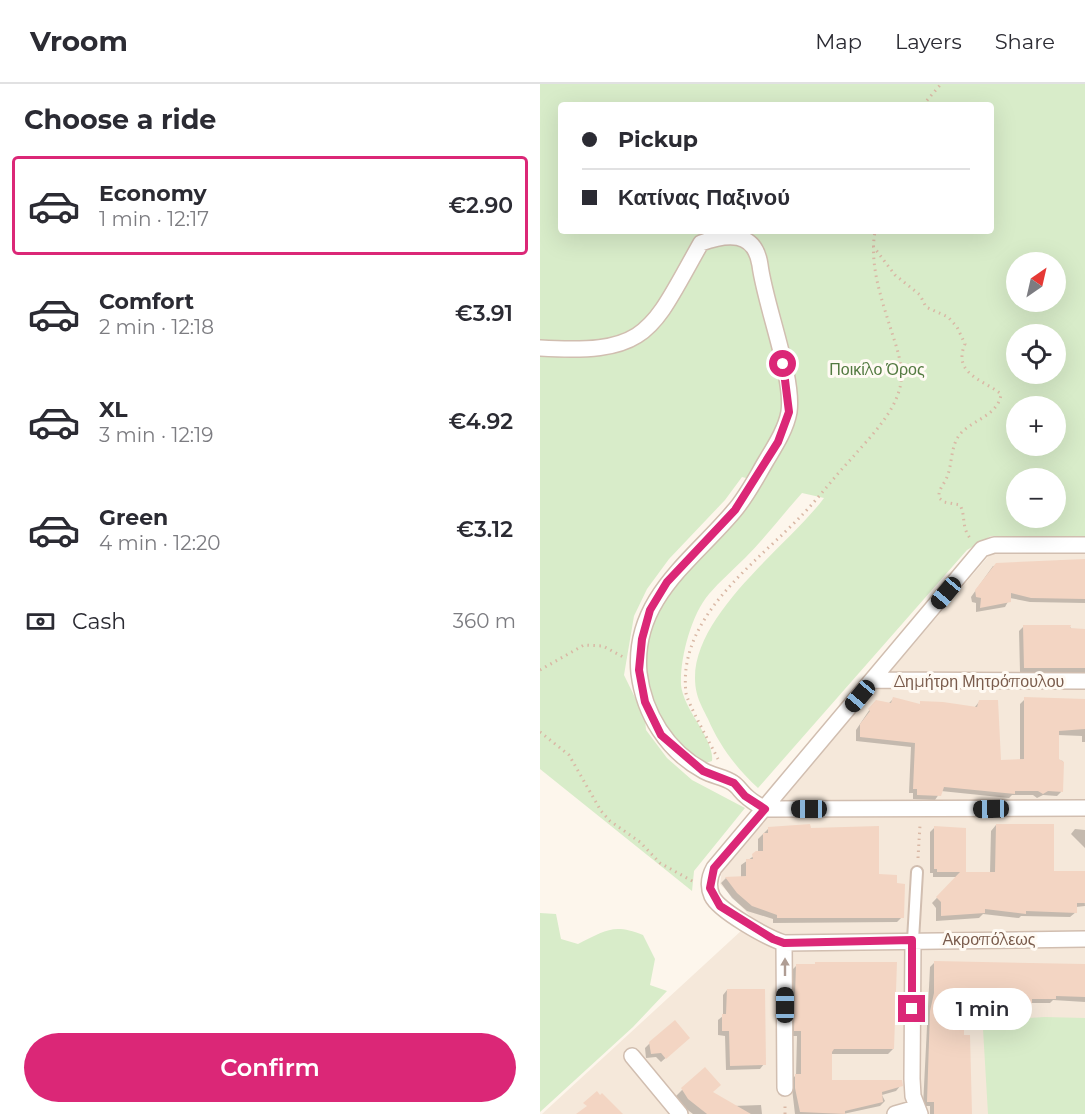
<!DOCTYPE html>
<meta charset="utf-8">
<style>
:root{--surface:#fff;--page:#f7f7f7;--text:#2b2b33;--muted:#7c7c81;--line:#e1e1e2;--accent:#db2777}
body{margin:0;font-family:Montserrat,sans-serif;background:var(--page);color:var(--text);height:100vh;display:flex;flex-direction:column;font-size:22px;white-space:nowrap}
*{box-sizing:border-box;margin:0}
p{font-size:20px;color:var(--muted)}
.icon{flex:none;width:33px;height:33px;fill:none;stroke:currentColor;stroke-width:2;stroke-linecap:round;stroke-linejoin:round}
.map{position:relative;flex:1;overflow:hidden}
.panel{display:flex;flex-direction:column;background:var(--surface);width:540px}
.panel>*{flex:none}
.guide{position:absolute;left:18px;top:18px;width:436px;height:132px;border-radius:6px;box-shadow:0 6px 24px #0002;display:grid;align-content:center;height:132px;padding:0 24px;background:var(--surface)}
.needle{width:39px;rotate:34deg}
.controls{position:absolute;left:466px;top:168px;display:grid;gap:12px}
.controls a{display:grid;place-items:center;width:60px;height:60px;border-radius:50%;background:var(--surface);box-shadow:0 6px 24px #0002;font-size:30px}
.end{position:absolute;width:27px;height:27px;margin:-14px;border:8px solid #db2777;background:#fff;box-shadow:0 0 0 3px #fff}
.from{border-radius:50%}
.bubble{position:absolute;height:42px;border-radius:21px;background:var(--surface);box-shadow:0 6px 24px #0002;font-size:20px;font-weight:600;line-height:42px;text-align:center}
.car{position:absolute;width:18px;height:36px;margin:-18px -9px;border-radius:8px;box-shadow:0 0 4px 2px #0007;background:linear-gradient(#222 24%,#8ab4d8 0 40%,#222 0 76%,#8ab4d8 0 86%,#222 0)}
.guide b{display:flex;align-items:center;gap:21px;height:57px;font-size:22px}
.guide b+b{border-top:2px solid var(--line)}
.guide i{width:15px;height:15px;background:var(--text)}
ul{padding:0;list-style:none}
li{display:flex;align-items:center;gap:18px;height:99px;margin:0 12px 9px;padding:0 12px;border:3px solid transparent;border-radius:6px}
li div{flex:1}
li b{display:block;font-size:22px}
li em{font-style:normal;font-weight:600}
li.current{border-color:var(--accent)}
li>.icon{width:54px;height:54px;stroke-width:1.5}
h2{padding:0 24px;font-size:27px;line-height:72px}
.pay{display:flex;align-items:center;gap:15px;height:66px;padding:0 24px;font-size:22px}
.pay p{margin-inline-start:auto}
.action{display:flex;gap:12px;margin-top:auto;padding:12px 24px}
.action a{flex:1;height:69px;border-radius:36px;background:var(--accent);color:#fff;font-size:24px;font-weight:600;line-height:69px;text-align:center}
header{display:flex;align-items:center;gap:36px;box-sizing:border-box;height:84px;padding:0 30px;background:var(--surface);border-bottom:2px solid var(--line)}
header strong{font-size:28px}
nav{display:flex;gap:33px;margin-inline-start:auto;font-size:21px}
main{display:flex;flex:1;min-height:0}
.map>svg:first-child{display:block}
.residential{fill:#f5e8da}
.green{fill:#d8ecc9;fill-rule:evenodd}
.shadow{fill:#0003}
.building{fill:#f3d5c3}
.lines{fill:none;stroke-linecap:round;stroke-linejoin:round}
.pedestrian-casing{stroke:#d1beb0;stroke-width:14}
.minor-casing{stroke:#d1beb0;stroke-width:18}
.path{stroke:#d9b8a5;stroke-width:3;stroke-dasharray:1.5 4.5;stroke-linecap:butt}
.pedestrian{stroke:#fff;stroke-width:10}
.minor{stroke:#fff;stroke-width:15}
.oneway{fill:#af9d94}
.route{stroke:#db2777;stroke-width:8}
.labels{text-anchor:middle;stroke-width:6;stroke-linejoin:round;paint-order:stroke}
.park-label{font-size:16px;fill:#537a41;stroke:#fffaf3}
.street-label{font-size:16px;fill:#7a5c4d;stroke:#fffaf3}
</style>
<header>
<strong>Vroom</strong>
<nav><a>Map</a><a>Layers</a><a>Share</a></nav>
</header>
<main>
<section class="panel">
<h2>Choose a ride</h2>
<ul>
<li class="current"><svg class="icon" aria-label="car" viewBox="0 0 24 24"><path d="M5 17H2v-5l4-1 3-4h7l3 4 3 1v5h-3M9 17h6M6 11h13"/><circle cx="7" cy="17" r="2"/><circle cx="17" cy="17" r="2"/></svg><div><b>Economy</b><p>1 min · 12:17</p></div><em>€2.90</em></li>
<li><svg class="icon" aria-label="car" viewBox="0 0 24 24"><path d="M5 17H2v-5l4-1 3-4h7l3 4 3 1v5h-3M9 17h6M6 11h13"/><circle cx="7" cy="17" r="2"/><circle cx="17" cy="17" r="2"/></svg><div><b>Comfort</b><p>2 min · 12:18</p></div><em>€3.91</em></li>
<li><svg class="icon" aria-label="car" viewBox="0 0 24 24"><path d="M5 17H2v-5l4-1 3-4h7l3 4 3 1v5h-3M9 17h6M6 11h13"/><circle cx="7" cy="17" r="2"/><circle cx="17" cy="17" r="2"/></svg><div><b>XL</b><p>3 min · 12:19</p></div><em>€4.92</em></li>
<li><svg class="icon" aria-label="car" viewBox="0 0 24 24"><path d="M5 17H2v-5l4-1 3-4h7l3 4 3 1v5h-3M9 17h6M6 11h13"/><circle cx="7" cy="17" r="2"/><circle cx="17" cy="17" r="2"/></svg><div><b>Green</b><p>4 min · 12:20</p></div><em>€3.12</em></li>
</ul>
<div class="pay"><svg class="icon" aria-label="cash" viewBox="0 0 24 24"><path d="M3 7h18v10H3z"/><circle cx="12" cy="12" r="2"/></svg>Cash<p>360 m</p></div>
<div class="action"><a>Confirm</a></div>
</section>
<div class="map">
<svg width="545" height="1030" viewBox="0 0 545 1030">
<rect width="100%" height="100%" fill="#fdf6ec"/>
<!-- residential -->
<path class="residential" d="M545 466V1030H2L202 846 212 834 180 800 182 786 452 468Z"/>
<!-- green -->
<path class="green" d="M0 0H545V453L451 452 427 466 218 704C197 685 179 661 168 635 164 627 159 618 157 610 139 539 247 464 284 414L262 409C243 430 225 454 205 474 193 486 180 497 169 510 151 531 140 574 141 601 143 625 175 656 172 677L166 679C111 647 86 587 115 526 121 514 134 501 143 490 168 459 193 428 218 397L202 393 185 416 129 475 107 505 94 532 84 591 105 634 106 646 127 674 152 696 205 724 154 787 152 807 0 685ZM21 21H452V147H21ZM477 178H516V218H477ZM477 250H516V290H477ZM477 322H516V362H477ZM477 394H516V434H477Z
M0 829 16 830 21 855 38 860C65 847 73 839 103 851L115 875 110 901 127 907 93 943 0 1028Z
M505 933 545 934V1030H448L443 945 457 936Z"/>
<!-- shadow -->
<path class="shadow" d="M530 476 545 477V519L490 518 470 514 465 523 436 528V519L432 518 431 513 453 482Z
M484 542 530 543 533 547H545V588H480L479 547Z
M354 614 379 621 381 619 434 624 439 618 460 677H480V620L485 615 545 617V658H542V652L518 651V676L523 677 521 708 517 712 503 711 497 714 493 711H472L469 714 401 707 395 716 373 715V709H369L371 663 316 657V646L332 622 349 619Z
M456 741 513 789H543L545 822 536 823V828L530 833 481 832 479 834 443 830 439 834 396 837V824L392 819 417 793H393V789H390V748L395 743 425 789H450L451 747Z
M228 745 270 746 338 792 362 833 357 838 233 839V835L207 827 192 814 181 799 186 794H201V781L218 769V755Z
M535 745 545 746V764L531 750Z
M395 878 545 881V918L513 916 510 919H489L486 923 423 924V952L431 1030H390V1022H383L390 883Z
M257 881 353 965 348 970H292L291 998 361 1001 356 1007 342 1011 345 1017 340 1022 303 1030H255L251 996 256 991 257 952H250L252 886Z
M187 906 224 980 220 985 186 986 185 952 178 951V936L183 932V911Z
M144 958 121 978 116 973 106 974 105 964 110 959Z
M142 1006 171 1009 193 1022 221 1021 222 1030H153L141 1021 136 1012Z"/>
<!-- building -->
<path class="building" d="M545 475V515L491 514 471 509V518L440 524 441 514 436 513 435 506 456 479Z
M483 541H531L530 544 545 545V584H484Z
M353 613 380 620V617L403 618 437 623 439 616H458L461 676 484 675V613L545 615V645L519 647V675L524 678 523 708 508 707 503 710 498 707H475V710L404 703 401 712 377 711V705H373L375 659 320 653V640L330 627 328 625 336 616 351 619Z
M270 740 271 744 339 742V790L357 791V799L365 800 364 834H237V831L212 822 197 809 185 793 206 792V775H213L212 770 216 767H223V749H228V743Z
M456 740H514V787H545V819H537V829L486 827V830L445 825V829L401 832V818L396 813 420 788H397V785H394V742L426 744V788H455Z
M394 877 545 880V913L516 912V915H492V919L424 920V951H430L432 1030H394V1018H387L390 927 394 909Z
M275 878H357L354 965H294L292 968V996H362L363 1002 342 1008 343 1018 305 1027V1030L260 1028 255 1004V990H261V947H254L256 880H275Z
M187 905H225L226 981 190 982 189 947H182V930H186Z
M135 936 150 954 126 975 121 969 111 970 109 958Z
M165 983 181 1001 173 1008 211 1030H167L148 1015 141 1004Z
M57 1007 60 1011 62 1009 83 1030H36L47 1022 43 1019Z"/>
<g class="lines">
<defs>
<path id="pedestrian" d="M373 856 377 788"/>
<path id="minor" d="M0 264C110 271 111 247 161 159 186 150 215 146 220 181 225 221 254 293 249 328 246 345 235 362 226 377 216 394 207 412 194 427 153 476 92 515 99 589 104 630 127 667 164 687 173 692 185 693 193 699 198 702 201 708 206 712 211 717 218 721 225 725L545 724
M545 461H454L442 465 174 784C169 793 168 803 172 812 179 827 228 854 244 859L545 855
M334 596 545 597
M373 856 372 995 373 1012 380 1030
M244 859 245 1004
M92 972 140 1030
M355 1030 376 1024"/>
</defs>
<!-- pedestrian casing -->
<use href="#pedestrian" class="pedestrian-casing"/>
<!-- minor casing -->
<use href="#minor" class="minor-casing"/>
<!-- path -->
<path class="path" d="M383 21 401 0
M333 162 355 191 380 211 386 223 408 233 417 243 425 260C412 290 444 296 461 310 459 330 434 336 422 348 410 360 413 378 407 393 404 401 398 405 399 414L404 418 420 421C426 432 421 442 430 454
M0 586 44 561 63 562 85 574
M0 648 29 671 61 727 70 737 100 758 120 779 154 798
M178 675C172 663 147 618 146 609 137 532 217 479 264 429 281 411 295 392 312 374 330 353 357 327 361 298 363 282 357 264 352 249 342 216 329 182 335 147
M378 774 380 741
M245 1030V1020"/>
<!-- pedestrian -->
<use href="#pedestrian" class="pedestrian"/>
<!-- minor -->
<use href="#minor" class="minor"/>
</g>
<!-- one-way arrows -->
<defs><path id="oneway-solid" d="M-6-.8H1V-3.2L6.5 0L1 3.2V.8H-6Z" transform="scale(1.5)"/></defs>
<use class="oneway" href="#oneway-solid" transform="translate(245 883) rotate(-90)"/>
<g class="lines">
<!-- route -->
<path class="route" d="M243 280 249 328 238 358 195 426 127 498 110 526 102 555 99 586 105 618 121 651 163 687 194 699 205 712 225 725 174 784 170 804 180 822 233 855 244 859 372 856V925"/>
</g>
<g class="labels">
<!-- park labels -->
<g class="park-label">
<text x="337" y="291">Ποικίλο Όρος</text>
</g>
<!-- street labels -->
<g class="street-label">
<text x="439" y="603">Δημήτρη Μητρόπουλου</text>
<text x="449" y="861">Ακροπόλεως</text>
</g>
</g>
</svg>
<div class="controls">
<a><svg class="needle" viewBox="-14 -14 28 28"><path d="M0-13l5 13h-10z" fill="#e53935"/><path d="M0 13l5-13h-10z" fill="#7c7c81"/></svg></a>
<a><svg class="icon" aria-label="locate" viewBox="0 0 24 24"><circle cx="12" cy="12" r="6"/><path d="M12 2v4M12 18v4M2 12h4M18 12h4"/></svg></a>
<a>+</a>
<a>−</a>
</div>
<i class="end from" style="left:243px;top:280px"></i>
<i class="end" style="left:372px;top:925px"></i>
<div class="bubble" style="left:393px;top:904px;width:99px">1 min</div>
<i class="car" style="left:406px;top:509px;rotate:220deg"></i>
<i class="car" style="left:320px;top:612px;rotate:220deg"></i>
<i class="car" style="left:269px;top:725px;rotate:270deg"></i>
<i class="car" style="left:451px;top:725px;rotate:269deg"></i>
<i class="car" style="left:245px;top:921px;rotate:0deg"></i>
<div class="guide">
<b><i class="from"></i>Pickup</b>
<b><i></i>Κατίνας Παξινού</b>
</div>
</div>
</main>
